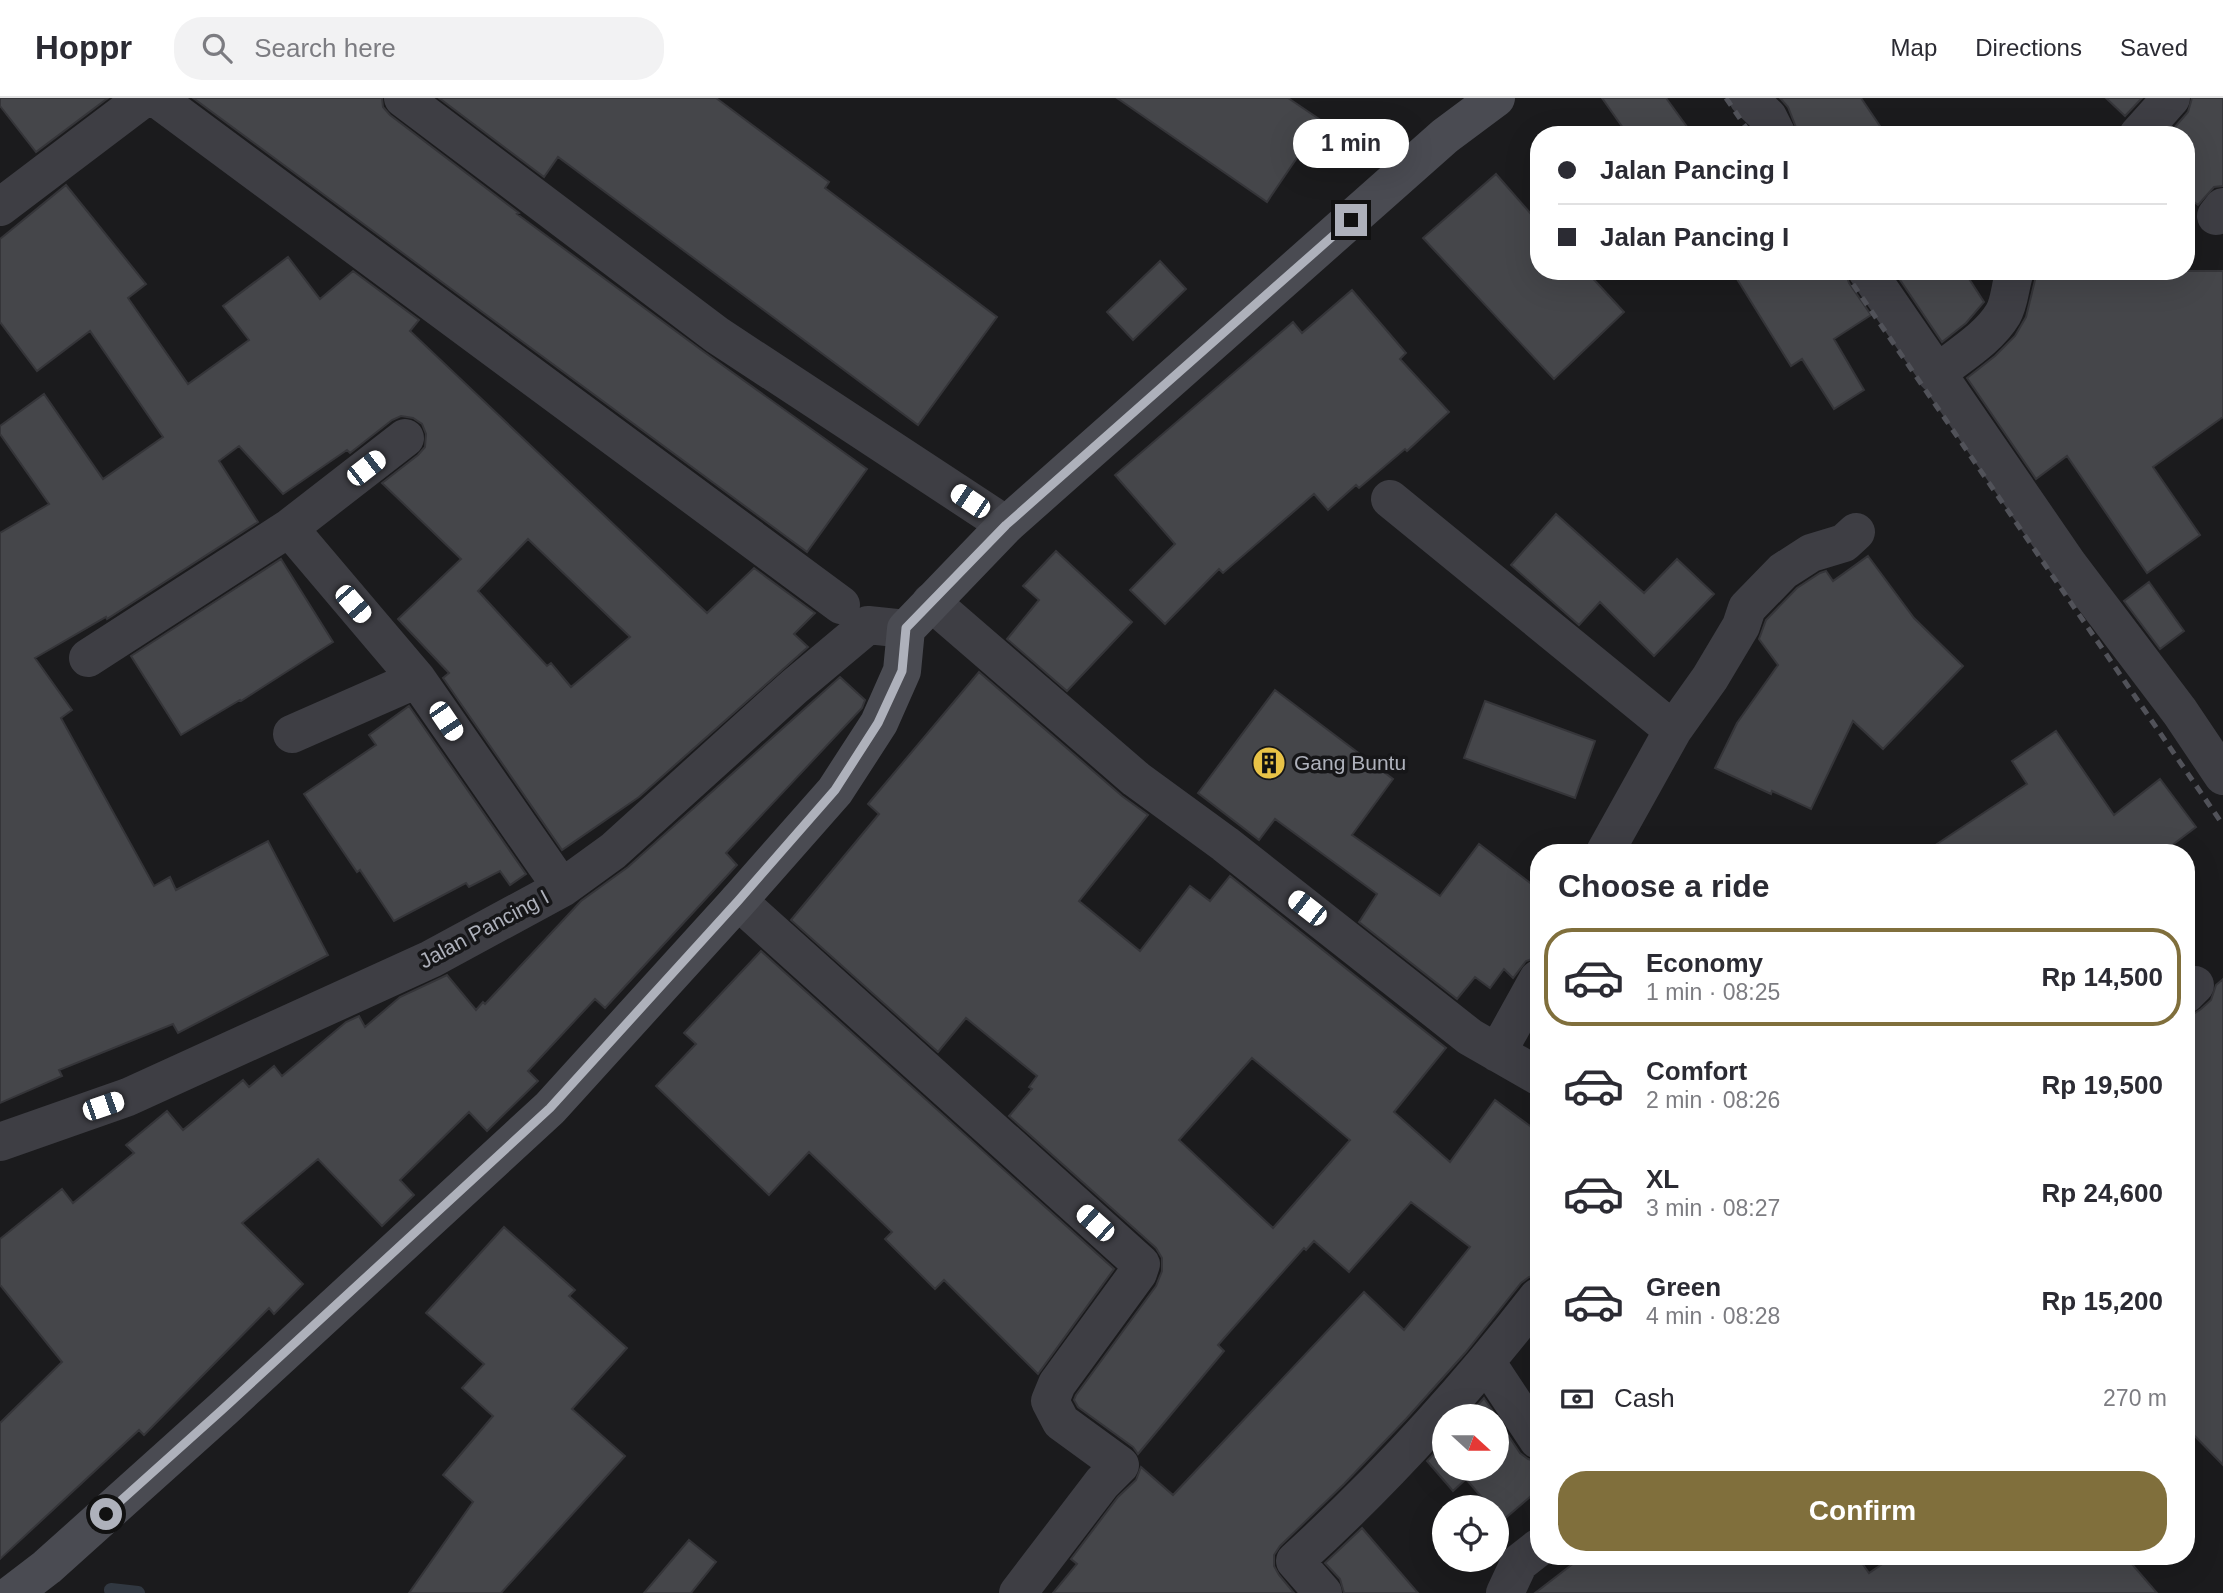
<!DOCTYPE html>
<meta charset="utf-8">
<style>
:root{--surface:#fff;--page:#f2f2f3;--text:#2b2b33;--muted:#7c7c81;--line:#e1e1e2;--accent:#806f3c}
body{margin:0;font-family:Arial,sans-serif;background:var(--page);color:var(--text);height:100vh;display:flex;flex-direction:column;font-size:26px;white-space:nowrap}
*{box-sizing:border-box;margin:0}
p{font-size:23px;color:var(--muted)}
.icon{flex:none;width:38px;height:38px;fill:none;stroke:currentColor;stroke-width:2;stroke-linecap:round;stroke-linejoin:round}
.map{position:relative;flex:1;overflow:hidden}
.details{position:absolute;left:1530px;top:746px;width:665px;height:721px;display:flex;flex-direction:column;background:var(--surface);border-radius:28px;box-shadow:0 7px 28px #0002}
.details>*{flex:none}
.top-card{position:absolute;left:1530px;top:28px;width:665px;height:154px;border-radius:28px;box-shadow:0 7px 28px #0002;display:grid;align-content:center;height:154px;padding:0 28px;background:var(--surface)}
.needle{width:46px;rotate:111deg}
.controls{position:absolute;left:1432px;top:1306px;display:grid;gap:14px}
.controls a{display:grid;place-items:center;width:77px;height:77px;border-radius:50%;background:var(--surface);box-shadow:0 7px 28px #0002;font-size:35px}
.end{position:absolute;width:32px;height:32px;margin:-16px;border:9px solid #aeb1bb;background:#111;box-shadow:0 0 0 4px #111}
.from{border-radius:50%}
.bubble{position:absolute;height:49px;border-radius:24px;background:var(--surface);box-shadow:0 7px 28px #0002;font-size:23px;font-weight:800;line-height:49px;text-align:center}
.car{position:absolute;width:21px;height:42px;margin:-21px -10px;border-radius:9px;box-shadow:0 0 5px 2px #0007;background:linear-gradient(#fff 24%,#345 0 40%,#fff 0 76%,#345 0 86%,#fff 0)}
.top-card b{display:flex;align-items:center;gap:24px;height:66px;font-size:26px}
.top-card b+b{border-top:2px solid var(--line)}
.top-card i{width:18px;height:18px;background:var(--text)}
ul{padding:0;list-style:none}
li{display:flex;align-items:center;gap:21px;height:98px;margin:0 14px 10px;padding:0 14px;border:4px solid transparent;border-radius:28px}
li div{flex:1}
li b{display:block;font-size:26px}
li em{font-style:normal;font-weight:800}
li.selected{border-color:var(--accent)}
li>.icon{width:63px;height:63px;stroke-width:1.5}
h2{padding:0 28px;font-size:32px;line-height:84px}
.pay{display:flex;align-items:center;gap:18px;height:77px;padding:0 28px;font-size:26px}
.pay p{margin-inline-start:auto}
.action{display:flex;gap:14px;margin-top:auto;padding:14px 28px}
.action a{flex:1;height:80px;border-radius:28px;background:var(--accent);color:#fff;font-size:28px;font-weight:800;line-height:80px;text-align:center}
header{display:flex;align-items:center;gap:42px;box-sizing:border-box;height:98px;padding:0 35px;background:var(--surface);border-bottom:2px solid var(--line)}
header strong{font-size:33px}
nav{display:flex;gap:38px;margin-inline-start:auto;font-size:24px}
.search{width:490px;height:63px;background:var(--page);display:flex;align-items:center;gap:18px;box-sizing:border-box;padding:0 24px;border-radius:28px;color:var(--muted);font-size:26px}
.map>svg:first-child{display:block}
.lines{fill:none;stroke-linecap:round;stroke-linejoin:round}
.stream{stroke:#313841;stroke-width:14}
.building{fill:#45464a;stroke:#353539;stroke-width:2;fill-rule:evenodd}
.minor{stroke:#3e3e44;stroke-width:38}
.secondary{stroke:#4a4b52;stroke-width:38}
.rail{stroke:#515259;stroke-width:5;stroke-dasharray:9 7;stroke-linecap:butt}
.route{stroke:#aeb1bb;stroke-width:9}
.labels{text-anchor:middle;stroke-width:7;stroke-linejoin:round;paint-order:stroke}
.poi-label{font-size:21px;fill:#aeb1bb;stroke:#161618;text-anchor:start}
.street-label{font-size:21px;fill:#aeb1bb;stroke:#161618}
</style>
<header>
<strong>Hoppr</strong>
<div class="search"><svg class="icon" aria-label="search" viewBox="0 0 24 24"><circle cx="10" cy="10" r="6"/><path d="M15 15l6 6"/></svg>Search here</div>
<nav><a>Map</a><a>Directions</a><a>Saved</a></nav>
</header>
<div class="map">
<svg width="2223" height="1495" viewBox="0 0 2223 1495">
<rect width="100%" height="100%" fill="#1b1b1d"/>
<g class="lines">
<!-- stream -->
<path class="stream" d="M111 1492 138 1495"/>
</g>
<!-- building -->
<path class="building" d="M0 0H108L36 54 0 8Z
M193 0H382L383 9 390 17 519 115 517 116 704 254 867 371 807 454Z
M439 0H716L829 84 825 90 997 219 918 327 558 59 544 79Z
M1117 0H1288L1322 23 1267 104Z
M1602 0H1666L1693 37H1628Z
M1780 0H1861L1886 37H1799L1788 9Z
M2106 0H2142L2125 18Z
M2192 0H2223V88L2214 89 2198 107 2186 98V37H2168L2188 14Z
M1496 76 1538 124V173H1586L1624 214 1554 281 1423 140Z
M66 87 146 186 128 200 188 286 249 242 223 208 288 159 320 201 353 173 419 222 410 233 707 515 754 470 815 515 794 536 808 549 639 699 562 752 443 580 449 575 398 521 461 461 382 385 418 357 425 349 426 336 422 326 413 320 401 318 392 322 350 355 347 352 283 396 239 348 219 363 258 424 107 521 106 519 35 560 72 612 61 620 154 788 170 779 176 792 268 743 328 857 178 935 173 926 59 972 62 978 0 1005V435L49 406 0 336V328L44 296 103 381 163 339 90 233 37 273 0 224V141ZM528 441 630 539 571 589 551 565 547 568 478 493Z
M1160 163 1186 191 1133 242 1107 214Z
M1732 173H1845L1849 185 1871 217 1834 241 1864 292 1834 311 1802 261 1791 268Z
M1894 173H1964L1984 204 1966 225 1942 244Z
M2042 173H2223V319L2153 369 2200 437 2147 475 2067 358 2036 381 1967 280 1995 258 2015 238 2026 219 2036 178Z
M1352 192 1406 255 1400 261 1449 314 1407 353 1405 351 1359 390 1356 387 1328 412 1314 396 1223 475 1219 471 1165 526 1130 492 1175 446 1115 377 1293 224 1302 235Z
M1556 416 1644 495 1677 461 1714 496 1654 558 1600 504 1579 527 1511 467Z
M1056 453 1132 524 1067 593 1007 541 1039 502 1023 488Z
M1868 458 1914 520 1963 568 1883 651 1853 623 1811 711 1772 693 1771 696 1715 670 1737 625 1778 567 1759 541 1766 522 1797 490 1820 475 1826 473 1833 483Z
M281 461 333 544 241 603 240 602 181 637 131 558Z
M2149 484 2184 533 2160 551 2124 503Z
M979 574 1122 698 1148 717 1079 803 1140 853 1190 788 1210 803 1230 778 1446 950 1394 1014 1450 1064 1495 1002 1538 1034V1178L1529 1179 1521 1185 1465 1255 1406 1321 1344 1386 1280 1448 1274 1457V1468L1279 1477 1294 1495H1053L1077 1466 1071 1461 1118 1399 1136 1382 1141 1369 1173 1397 1364 1194 1404 1232 1470 1149 1411 1104 1349 1174 1314 1143 1306 1152 1304 1150 1218 1247 1224 1253 1138 1356 1133 1349 1078 1309 1074 1302 1076 1297 1156 1188 1162 1173V1160L1156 1150 1009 1018 1032 991 1029 989 1037 978 966 920 938 954 791 822 879 716 868 706ZM1252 960 1350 1042 1273 1130 1179 1042Z
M840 579 865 602 862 610 726 755 737 767 605 910 595 901 528 973 538 983 487 1033 469 1014 400 1082 414 1097 382 1128 318 1061 242 1125 303 1186 274 1216 269 1210 144 1337 139 1332 0 1461V1325L62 1264 0 1187V1141L62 1091 73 1105 134 1055 126 1047 167 1013 183 1032 243 982 249 989 274 968 282 978 346 924 359 918 365 929 400 899 447 877 476 912 483 904 485 906 581 803 628 769Z
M1275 592 1393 681 1352 737 1440 798 1479 746 1538 791V859L1526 863 1513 880 1504 871 1490 890 1475 879 1457 901 1359 824 1377 796 1275 721 1259 742 1198 695Z
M1485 603 1595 643 1575 700 1464 660Z
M409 608 526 776 510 787 500 773 469 789 466 785 394 823 360 772 357 774 304 696 376 647 369 637Z
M2056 633 2114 717 2160 681 2196 729 2163 754H1925L2027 686 2012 663Z
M761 853 1114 1171 1038 1276 944 1182 935 1191 885 1141 892 1134 809 1054 769 1097 656 988 696 946 684 935Z
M2223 881V1367L2186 1329V917H2192L2201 911 2211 902 2216 887Z
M504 1129 575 1192 569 1198 627 1250 572 1311 625 1358 501 1495H409L473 1404 443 1377 493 1318 462 1290 484 1266 426 1215Z
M1484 1300 1496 1318H1468L1469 1317Z
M1496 1319 1520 1355 1528 1361 1538 1364V1392L1502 1423 1496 1416V1409H1490L1466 1381 1453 1393 1427 1363 1444 1345V1370H1496Z
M1362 1430 1418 1495H1344L1340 1481 1325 1465Z
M689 1442 716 1464 691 1495H644Z
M1583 1458H1857L1869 1475 1894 1458H2125L2157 1495H1535Z"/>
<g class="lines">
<!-- minor -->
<path class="minor" d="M156 0 841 507
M403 0 717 237 1006 427
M1748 0 1768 19 1777 37
M2138 37 2171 0
M0 109 144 0
M2216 118 2223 109
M1867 173 2068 466 2180 614 2223 678
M1936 276C1958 258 1988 241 2003 216 2010 204 2010 187 2015 173
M1390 401 1673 632
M289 430 417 581 562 790
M931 504 1136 681 1225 746 1470 939 1538 978
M88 560 289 430 405 340
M292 636 417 581
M1605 754 1673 632 1710 580 1741 528 1747 510 1783 473 1811 455 1844 445 1856 434
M738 803 1141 1166 1138 1175 1057 1286 1050 1303 1061 1324 1120 1367 1102 1385 1018 1495
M2186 896 2195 887
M1497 955 1538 881
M0 1044 128 999 431 861 562 790 613 753 794 589 868 527 906 531
M1487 1265 1538 1342
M1323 1495 1295 1463C1383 1383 1465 1293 1538 1199
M1505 1495 1519 1465 1538 1450"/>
<!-- secondary -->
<path class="secondary" d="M13 1495 47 1469 223 1311 550 1010 738 803 835 693 879 625 902 573 906 531 1006 427 1445 38 1496 0"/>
<!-- rail -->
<path class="rail" d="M1726 0 1751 37
M1844 173 2223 727"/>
</g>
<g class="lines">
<!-- route -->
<path class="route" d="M106 1416 223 1311 550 1010 738 803 835 692 878 625 902 573 906 530 1006 427 1351 122"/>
</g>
<!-- icons -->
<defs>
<symbol id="building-disc" viewBox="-11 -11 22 22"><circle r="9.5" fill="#e9c347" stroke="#161618"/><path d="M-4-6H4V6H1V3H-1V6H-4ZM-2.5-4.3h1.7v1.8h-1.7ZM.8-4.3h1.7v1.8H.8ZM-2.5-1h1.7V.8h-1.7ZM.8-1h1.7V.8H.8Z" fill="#111"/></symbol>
</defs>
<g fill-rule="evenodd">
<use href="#building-disc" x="1250" y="646" width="38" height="38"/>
</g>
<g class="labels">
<!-- poi labels -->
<g class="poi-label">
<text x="1294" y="672">Gang Buntu</text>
</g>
<!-- street labels -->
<g class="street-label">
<text transform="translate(484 831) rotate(-28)" y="7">Jalan Pancing I</text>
</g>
</g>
</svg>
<div class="controls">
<a><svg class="needle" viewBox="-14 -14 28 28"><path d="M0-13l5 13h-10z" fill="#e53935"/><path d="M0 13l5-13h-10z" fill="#7c7c81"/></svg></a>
<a><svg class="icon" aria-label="locate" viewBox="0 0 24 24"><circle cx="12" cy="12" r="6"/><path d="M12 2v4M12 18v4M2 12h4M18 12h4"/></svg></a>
</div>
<i class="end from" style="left:106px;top:1416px"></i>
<i class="end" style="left:1351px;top:122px"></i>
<div class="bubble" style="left:1293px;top:21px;width:116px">1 min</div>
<i class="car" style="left:366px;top:370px;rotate:52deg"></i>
<i class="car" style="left:970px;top:403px;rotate:304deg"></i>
<i class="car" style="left:353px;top:506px;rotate:139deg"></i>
<i class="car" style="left:446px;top:623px;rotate:146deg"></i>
<i class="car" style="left:1307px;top:810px;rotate:308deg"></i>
<i class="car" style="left:103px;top:1008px;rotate:71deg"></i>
<i class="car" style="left:1095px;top:1125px;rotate:312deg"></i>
<div class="top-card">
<b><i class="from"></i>Jalan Pancing I</b>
<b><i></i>Jalan Pancing I</b>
</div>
<section class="details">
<h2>Choose a ride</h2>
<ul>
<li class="selected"><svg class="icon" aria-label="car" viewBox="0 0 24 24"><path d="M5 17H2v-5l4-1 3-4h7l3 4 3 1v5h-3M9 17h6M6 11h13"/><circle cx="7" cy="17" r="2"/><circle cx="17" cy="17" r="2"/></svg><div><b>Economy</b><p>1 min · 08:25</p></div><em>Rp 14,500</em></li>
<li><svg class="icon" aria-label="car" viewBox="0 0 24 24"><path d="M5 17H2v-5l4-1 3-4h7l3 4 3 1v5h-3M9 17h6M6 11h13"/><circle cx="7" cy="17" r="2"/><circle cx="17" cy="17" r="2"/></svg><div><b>Comfort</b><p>2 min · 08:26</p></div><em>Rp 19,500</em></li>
<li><svg class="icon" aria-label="car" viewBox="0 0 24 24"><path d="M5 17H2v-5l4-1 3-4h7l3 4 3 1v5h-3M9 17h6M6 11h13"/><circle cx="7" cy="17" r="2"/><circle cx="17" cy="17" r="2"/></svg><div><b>XL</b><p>3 min · 08:27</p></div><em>Rp 24,600</em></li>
<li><svg class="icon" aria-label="car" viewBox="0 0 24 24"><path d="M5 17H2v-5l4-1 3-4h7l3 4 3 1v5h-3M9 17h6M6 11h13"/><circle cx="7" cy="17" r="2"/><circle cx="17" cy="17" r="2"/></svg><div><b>Green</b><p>4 min · 08:28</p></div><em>Rp 15,200</em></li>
</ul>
<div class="pay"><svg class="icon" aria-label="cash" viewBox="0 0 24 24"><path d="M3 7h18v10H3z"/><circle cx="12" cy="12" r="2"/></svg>Cash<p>270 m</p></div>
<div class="action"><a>Confirm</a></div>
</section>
</div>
